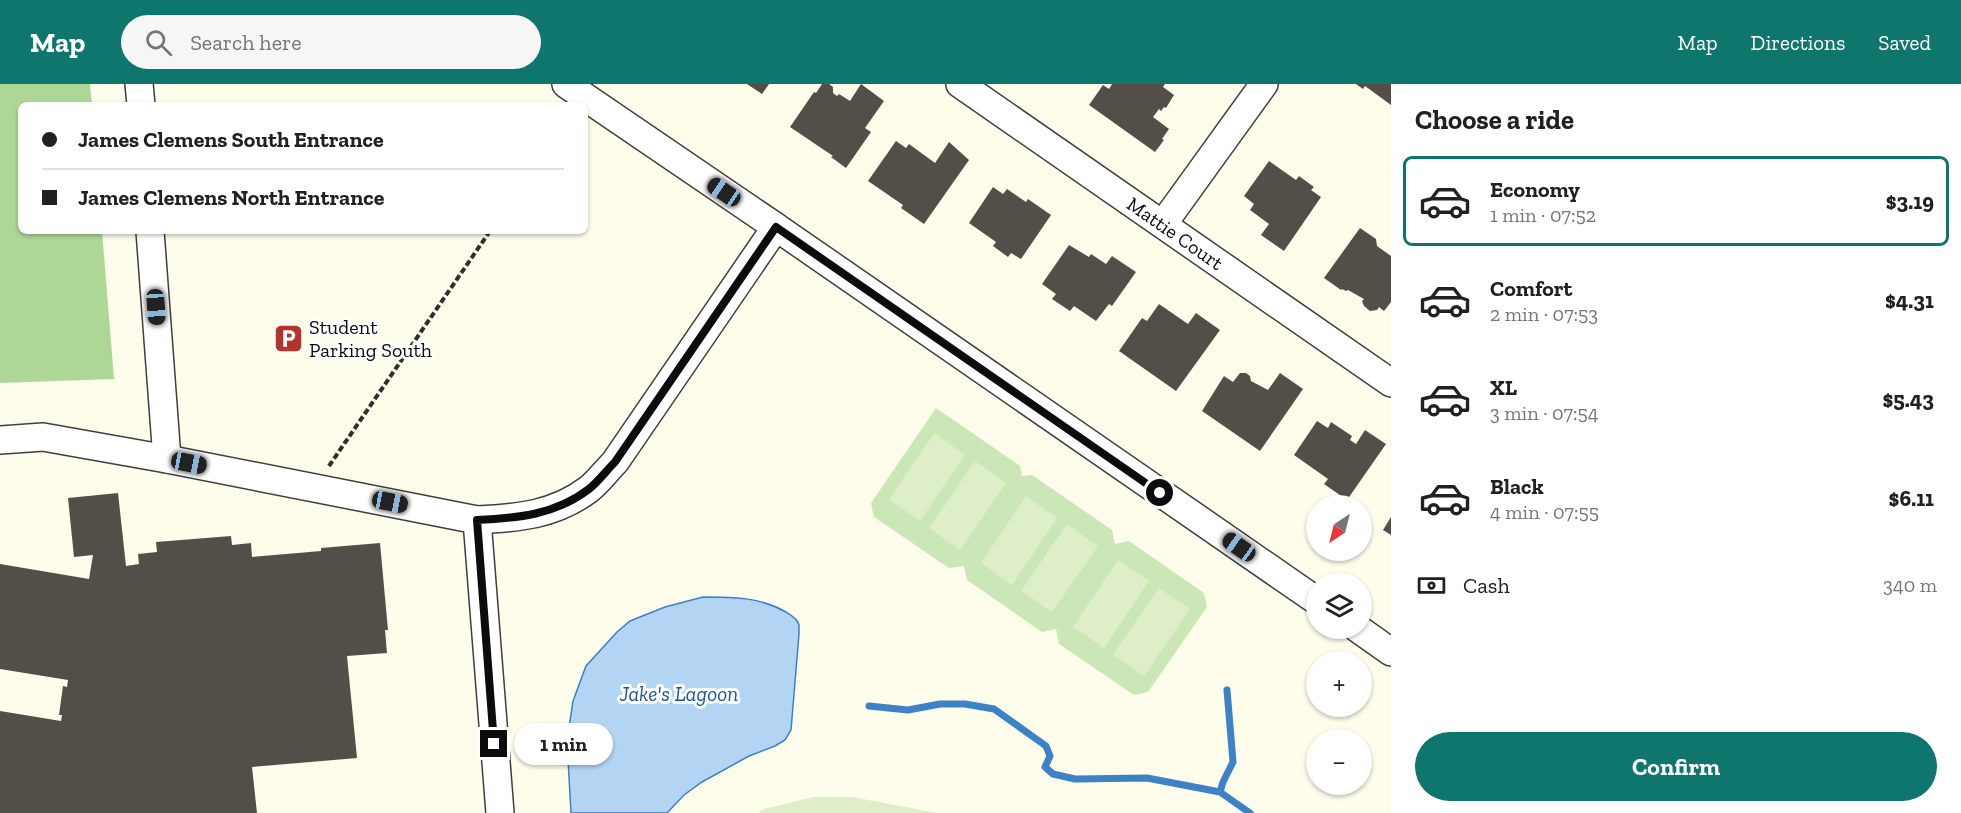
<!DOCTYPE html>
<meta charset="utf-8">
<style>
:root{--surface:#fff;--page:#f6f6f6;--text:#202124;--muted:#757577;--line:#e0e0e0;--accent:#0f766e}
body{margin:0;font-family:"Zilla Slab",serif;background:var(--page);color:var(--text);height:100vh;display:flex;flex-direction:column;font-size:22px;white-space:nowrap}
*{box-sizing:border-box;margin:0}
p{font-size:20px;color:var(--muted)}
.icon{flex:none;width:33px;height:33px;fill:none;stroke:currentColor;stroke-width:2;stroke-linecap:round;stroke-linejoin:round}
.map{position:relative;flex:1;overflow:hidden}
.details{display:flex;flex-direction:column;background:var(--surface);width:570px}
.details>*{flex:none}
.banner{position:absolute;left:18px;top:18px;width:570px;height:132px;border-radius:9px;box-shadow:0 2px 4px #0004;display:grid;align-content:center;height:132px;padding:0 24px;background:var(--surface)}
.needle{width:39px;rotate:215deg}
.fabs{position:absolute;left:1306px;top:411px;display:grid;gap:12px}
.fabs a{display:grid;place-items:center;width:66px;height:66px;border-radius:50%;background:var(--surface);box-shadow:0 2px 4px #0004;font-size:30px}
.end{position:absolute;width:27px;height:27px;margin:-14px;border:8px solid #0c0c0c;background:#fff;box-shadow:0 0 0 3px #fff}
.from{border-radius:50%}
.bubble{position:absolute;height:42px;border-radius:21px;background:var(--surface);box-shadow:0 2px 4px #0004;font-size:20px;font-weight:700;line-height:42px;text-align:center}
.car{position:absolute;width:18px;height:36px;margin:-18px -9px;border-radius:8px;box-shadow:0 0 4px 2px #0007;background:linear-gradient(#222 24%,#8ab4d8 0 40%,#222 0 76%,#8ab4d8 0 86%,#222 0)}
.banner b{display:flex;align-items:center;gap:21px;height:57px;font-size:22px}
.banner b+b{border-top:2px solid var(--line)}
.banner i{width:15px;height:15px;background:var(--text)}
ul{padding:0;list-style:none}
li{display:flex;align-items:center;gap:18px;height:90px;margin:0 12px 9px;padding:0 12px;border:3px solid transparent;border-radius:9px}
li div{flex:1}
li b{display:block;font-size:22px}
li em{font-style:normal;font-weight:700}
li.on{border-color:var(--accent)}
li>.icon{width:54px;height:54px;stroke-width:1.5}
h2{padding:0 24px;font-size:27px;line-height:72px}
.pay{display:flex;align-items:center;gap:15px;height:66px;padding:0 24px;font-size:22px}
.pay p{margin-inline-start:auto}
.button{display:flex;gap:12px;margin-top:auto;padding:12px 24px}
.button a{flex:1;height:69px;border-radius:36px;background:var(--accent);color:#fff;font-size:24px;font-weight:700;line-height:69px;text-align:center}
header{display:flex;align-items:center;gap:36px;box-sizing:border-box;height:84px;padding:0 30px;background:var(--accent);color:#fff}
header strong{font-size:28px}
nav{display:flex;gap:33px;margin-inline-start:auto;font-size:21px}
.search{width:420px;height:54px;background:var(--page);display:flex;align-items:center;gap:15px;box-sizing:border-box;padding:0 21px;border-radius:33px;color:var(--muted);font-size:22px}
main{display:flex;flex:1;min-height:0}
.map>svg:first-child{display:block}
.green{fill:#cbe6b7}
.forest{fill:#add697}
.pitch{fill:#ddeec8}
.water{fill:#b3d4f3;stroke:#3d81c6;stroke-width:1.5}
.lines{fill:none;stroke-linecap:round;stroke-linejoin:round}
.stream{stroke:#3d81c6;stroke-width:7}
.building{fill:#544e49}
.minor-casing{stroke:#3f3f3f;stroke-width:30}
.path{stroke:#2e2e2e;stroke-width:4;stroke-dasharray:6 3;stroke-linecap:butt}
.minor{stroke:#fff;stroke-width:27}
.route{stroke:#0c0c0c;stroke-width:8}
.labels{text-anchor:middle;stroke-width:6;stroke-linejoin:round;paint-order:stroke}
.street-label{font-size:20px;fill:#0c0c0c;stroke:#fff}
.poi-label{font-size:20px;fill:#0c0c0c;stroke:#fff;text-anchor:start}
.water-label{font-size:21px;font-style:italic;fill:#1c5496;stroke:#fff}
</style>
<header>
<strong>Map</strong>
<div class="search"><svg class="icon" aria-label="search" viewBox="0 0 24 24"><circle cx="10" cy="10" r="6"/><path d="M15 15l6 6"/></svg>Search here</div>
<nav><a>Map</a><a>Directions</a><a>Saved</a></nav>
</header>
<main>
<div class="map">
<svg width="1391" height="729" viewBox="0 0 1391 729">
<rect width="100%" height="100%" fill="#fefceb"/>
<!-- green -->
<path class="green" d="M936 324 1020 382 1022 392 1032 391 1112 446 1115 460 1129 457 1204 509 1207 523 1148 608 1134 611 1059 560 1056 545 1042 548 967 496 964 482 949 484 874 433 871 419Z"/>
<!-- forest -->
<path class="forest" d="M0 0H90L92 21H21V147H102L114 295 0 299Z"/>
<!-- pitch -->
<path class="pitch" d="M934 349 965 371 920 437 889 416Z
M975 377 1006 399 960 466 929 444Z
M1026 412 1057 434 1012 501 981 479Z
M1067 440 1098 462 1052 528 1021 507Z
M1118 476 1149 497 1104 564 1073 543Z
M1159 504 1190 525 1144 592 1113 571Z
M814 713H852L937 729H758L764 725Z"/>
<!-- water -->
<path class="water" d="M703 513C733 513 760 513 786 528 791 531 798 535 799 541 799 542 799 550 799 550L791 646 785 656 775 662 749 672 702 698 684 711 667 729H571L567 657 573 617 586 582 617 548 630 537 665 523Z"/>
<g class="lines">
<!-- stream -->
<path class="stream" d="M869 622 908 626 940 620H965L994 625 1046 662 1050 672 1045 683 1053 690 1075 695 1147 694 1220 708 1250 729
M1220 708 1223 698 1233 678 1227 606"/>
</g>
<!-- building -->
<path class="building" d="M747 0H769L762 10Z
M822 0H829L833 3V9L837 12 839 10 850 17 861 0 884 17 865 44 871 48 846 84 831 73 833 72 790 43 814 8 816 9Z
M1112 0H1165L1163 3 1174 11 1166 24 1164 23 1161 27 1159 25 1153 33 1169 45 1162 55 1164 56 1155 68 1089 21 1103 1 1109 5Z
M1356 0H1391V21L1365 2 1363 5Z
M896 57 906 64 909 60 935 79 949 58 969 76 924 140 901 124 903 121 868 97Z
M1269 77 1296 96 1299 92 1314 103 1311 106 1321 113 1284 167 1261 151 1269 140 1250 126 1254 120 1244 112Z
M993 103 1003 110 1007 105 1026 118 1028 115 1051 131 1021 175 1011 169 1008 173 993 162 996 158 969 139Z
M1360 144 1376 155 1377 162 1391 172V218L1384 227 1379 223 1377 226 1370 227 1364 222 1362 217 1364 215 1348 206 1346 207 1342 205 1341 206 1324 194Z
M1069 161 1089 173 1091 170 1106 180 1112 172 1136 188 1112 222 1109 220 1096 237 1074 222 1070 227 1052 215 1056 210 1042 200Z
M1159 220 1188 240 1196 229 1220 246 1176 307 1119 267 1142 234 1147 237Z
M1240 289H1246L1250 292 1251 297 1268 306 1280 289 1303 305 1260 367 1202 327 1224 292 1233 298Z
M1317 337 1328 344 1331 338 1352 352 1350 356 1356 360 1365 346 1386 360 1347 416 1324 400 1328 395 1294 371Z
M118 409 126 482 139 480 138 470 157 468 156 458 231 452 232 461 251 459 252 473 321 467V464L380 459 388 546H385L387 569 347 572 357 674 252 683 257 729H0V627L61 637 62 631H59L63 602 67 603 68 596 0 585V480L89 495 93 471 74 473 68 414Z
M1391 433V451L1383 446Z"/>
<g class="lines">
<defs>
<g id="minor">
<path d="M139 0 141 21"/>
<path id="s1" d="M960 0 1391 299"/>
<path d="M1163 140 1264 0"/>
<path d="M776 143 1317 517"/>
<path d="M150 147 167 375"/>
<path d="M0 356 43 353 167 375 477 436C518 434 555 431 589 405 598 398 606 387 615 378L776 143 566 0"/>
<path d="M477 436 500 729"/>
<path d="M1357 544 1391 568"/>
</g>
</defs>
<!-- minor casing -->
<use href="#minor" class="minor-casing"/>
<!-- path -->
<path class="path" d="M329 382 490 147"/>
<!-- minor -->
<use href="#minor" class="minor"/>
</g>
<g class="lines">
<!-- route -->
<path class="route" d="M494 660 477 436C518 434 555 431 589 405 598 398 606 387 615 378L776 143 1160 409"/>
</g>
<!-- icons -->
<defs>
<symbol id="parking-square" viewBox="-11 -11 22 22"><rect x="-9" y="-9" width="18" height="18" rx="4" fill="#b4332b" stroke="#fff"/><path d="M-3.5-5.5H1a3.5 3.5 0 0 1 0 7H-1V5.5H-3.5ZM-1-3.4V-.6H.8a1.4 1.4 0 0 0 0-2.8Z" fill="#fff"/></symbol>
</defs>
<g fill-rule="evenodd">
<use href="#parking-square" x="272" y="238" width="33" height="33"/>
</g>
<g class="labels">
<!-- street labels -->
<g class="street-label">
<text dy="7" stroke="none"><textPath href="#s1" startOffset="262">Mattie Court</textPath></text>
</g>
<!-- poi labels -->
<g class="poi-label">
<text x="309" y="250">Student<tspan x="309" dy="23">Parking South</tspan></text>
</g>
<!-- water labels -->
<g class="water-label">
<text x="679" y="617">Jake's Lagoon</text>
</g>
</g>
</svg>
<div class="fabs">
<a><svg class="needle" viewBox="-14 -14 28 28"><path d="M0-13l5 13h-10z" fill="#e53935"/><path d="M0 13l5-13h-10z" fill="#757577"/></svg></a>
<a><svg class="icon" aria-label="layers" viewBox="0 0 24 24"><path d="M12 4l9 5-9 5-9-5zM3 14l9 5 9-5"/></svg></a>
<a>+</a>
<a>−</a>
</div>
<i class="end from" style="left:1160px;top:409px"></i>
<i class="end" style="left:494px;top:660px"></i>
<div class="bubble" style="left:514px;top:639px;width:99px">1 min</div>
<i class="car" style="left:724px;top:108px;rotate:304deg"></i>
<i class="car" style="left:156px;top:223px;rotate:176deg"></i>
<i class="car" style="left:189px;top:379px;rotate:101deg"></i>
<i class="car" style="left:390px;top:418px;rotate:101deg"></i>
<i class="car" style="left:1239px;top:463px;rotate:305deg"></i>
<div class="banner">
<b><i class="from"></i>James Clemens South Entrance</b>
<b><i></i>James Clemens North Entrance</b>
</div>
</div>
<section class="details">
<h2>Choose a ride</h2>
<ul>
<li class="on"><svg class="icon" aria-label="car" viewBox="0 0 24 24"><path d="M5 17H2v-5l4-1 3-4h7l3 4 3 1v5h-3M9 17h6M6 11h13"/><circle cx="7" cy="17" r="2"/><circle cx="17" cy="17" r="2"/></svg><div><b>Economy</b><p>1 min · 07:52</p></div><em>$3.19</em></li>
<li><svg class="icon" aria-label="car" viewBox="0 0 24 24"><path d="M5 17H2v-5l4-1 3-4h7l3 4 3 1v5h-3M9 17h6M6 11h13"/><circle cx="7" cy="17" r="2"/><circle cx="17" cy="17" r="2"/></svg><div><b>Comfort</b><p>2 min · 07:53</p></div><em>$4.31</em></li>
<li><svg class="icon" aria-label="car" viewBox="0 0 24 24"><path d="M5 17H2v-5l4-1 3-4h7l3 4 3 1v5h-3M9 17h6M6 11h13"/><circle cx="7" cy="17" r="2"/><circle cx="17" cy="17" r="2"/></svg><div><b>XL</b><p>3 min · 07:54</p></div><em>$5.43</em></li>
<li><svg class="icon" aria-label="car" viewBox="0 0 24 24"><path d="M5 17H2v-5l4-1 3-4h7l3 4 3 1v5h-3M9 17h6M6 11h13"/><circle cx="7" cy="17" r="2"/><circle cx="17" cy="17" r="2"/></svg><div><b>Black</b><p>4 min · 07:55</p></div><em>$6.11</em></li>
</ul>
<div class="pay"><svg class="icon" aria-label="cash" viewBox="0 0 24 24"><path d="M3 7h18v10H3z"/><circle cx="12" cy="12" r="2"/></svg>Cash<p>340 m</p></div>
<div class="button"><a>Confirm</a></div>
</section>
</main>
